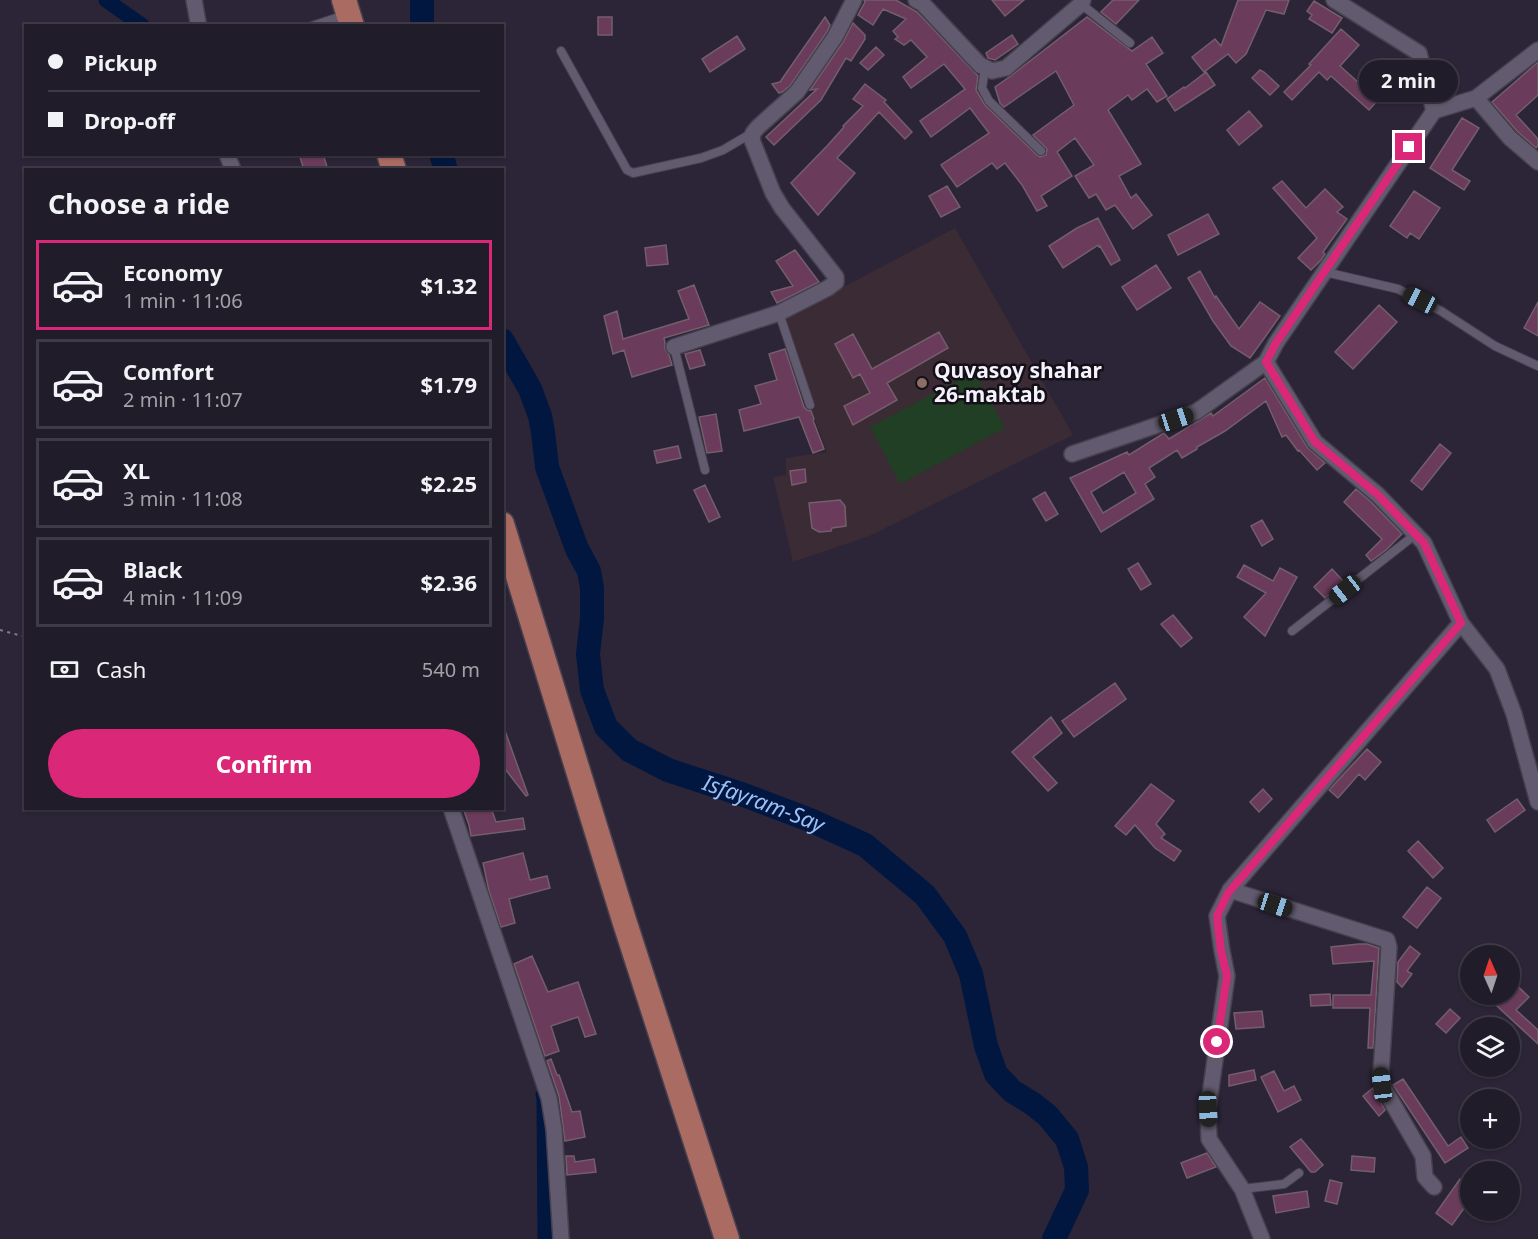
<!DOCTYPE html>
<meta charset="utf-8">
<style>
:root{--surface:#211c29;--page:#292531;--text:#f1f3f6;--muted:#a2a1a8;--line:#3e3a46;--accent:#db2777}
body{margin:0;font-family:"Noto Sans",sans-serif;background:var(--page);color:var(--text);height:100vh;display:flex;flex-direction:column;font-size:22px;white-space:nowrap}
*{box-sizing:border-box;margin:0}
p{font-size:20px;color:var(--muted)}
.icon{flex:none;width:33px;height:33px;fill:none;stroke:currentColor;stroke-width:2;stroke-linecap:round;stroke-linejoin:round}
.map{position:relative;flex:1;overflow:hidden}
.panel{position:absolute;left:24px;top:168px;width:480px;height:642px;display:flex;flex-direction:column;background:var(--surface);border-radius:0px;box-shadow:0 2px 4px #0004,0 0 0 2px var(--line)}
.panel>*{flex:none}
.guide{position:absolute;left:24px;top:24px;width:480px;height:132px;border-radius:0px;box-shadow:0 2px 4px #0004,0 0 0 2px var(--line);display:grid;align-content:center;height:132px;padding:0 24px;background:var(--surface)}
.needle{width:39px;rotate:357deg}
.fabs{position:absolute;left:1460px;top:945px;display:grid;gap:12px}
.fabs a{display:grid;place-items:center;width:60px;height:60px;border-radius:50%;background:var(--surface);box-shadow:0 2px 4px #0004,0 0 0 2px var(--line);font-size:30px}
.end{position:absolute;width:27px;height:27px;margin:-14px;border:8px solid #db2777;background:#fff;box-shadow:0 0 0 3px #fff}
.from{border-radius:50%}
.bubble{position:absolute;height:42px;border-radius:21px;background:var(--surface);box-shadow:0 2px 4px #0004,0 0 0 2px var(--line);font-size:20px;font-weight:700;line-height:42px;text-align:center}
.car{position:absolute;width:18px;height:36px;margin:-18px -9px;border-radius:8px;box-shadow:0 0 4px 2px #0007;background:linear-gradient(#222 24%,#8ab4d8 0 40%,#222 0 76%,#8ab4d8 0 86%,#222 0)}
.guide b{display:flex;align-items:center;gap:21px;height:57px;font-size:22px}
.guide b+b{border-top:2px solid var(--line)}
.guide i{width:15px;height:15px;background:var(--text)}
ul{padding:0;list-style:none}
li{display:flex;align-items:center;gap:18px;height:90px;margin:0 12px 9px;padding:0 12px;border:3px solid var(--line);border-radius:0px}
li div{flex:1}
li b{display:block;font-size:22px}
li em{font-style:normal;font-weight:700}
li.active{border-color:var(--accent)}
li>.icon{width:54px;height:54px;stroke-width:1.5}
h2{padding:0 24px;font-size:27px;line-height:72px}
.pay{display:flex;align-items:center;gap:15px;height:66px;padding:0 24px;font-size:22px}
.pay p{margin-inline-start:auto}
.primary-button{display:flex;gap:12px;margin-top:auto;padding:12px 24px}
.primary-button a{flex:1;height:69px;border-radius:36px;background:var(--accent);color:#fff;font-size:24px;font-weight:700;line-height:69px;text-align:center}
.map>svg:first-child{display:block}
.education{fill:#3b2b35}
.green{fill:#203f24}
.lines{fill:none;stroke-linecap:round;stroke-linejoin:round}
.canal{stroke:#02173f;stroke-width:15}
.river{stroke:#02173f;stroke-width:24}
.building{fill:#6b3b5c;stroke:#735e6c;stroke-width:1.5;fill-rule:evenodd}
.lane-casing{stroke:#46404f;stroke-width:10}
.street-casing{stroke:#46404f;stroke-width:18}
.primary-casing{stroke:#46404f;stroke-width:27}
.path{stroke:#807a8a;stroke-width:2;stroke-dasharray:3 4.5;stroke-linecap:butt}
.lane{stroke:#625b6f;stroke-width:8}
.street{stroke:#625b6f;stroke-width:15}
.primary{stroke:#a96b62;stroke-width:24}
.route{stroke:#db2777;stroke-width:8}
.education-dot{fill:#8d6e63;stroke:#131018;stroke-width:2}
.labels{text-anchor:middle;stroke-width:5;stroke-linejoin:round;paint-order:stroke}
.poi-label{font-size:21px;font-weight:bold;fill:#f5f1fd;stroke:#131018;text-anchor:start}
.water-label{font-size:22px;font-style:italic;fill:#9dc0f9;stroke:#131018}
</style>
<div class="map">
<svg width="1538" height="1239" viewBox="0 0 1538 1239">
<rect width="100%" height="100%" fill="#2c2537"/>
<!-- education -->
<path class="education" d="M955 228 1073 435 869 536 793 562 773 477 786 475V458L827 452 782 331 789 316Z"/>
<!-- green -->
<path class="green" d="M974 372 1005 428 900 484 870 427Z"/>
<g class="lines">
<!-- canal -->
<path class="canal" d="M106 0 143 26
M543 1095 544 1099 545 1239"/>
<!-- river -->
<g class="river">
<path d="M422 26V0"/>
<path d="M441 154 446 170"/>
<path id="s1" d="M502 340 530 389 540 416 543 432 547 467 577 549 589 571 592 588V618L588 654 592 690 606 727 629 750 668 770 744 795 810 820 865 845 925 895 955 936 971 974 986 1046 996 1074 1012 1091 1033 1104 1047 1115 1067 1139 1076 1167 1077 1190 1054 1239"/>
</g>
</g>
<!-- building -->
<path class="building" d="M864 0H896L917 12 978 76 976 90 985 105 1037 155 1040 157 1046 155 1047 149 1033 135 1074 105 1056 71 1004 107 1000 103 995 87 1012 75 1087 17 1132 51 1152 37 1163 53 1146 64 1167 96 1157 102 1147 89 1132 100 1128 95 1108 110 1141 164 1119 176 1131 198 1136 194 1152 215 1133 229 1115 205 1106 210 1096 194 1089 198 1075 176 1094 165 1075 138 1057 152 1072 176 1041 196 1047 206 1037 211 1022 185 1005 163 997 169 992 163 957 187 941 165 989 133 970 108 931 137 920 121 965 89 944 64 911 88 903 77 927 57 911 40 904 45 895 39 898 37 893 31 906 19 883 9 873 25 858 15 865 2Z
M992 0H1024L1005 16Z
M1113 0H1139L1116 24 1101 12Z
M1238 0H1289L1284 14 1266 10 1246 54 1236 63 1228 54 1204 72 1192 57 1215 39 1221 46Z
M1314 1 1342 18 1332 33 1309 19 1312 15 1307 11Z
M598 17H612V35H598Z
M825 17 830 25 827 32 790 86 782 92 779 93 772 84 780 82Z
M853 23 865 35V39L851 61 846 58 821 100 774 145 766 137 817 89 810 90 843 42Z
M1341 29 1359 45 1340 66 1378 100 1369 110 1331 76 1327 80 1319 72 1292 100 1284 92 1311 65 1309 64Z
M1012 35 1018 44 995 60 988 58 986 53Z
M737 36 745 49 710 72 702 59Z
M876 47 884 55 868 70 860 63Z
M1538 62V95L1516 115 1538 139V146L1536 148 1517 131 1492 102Z
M1260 70 1264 72 1279 86 1270 95 1252 78Z
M1206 72 1215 85 1175 111 1167 99 1184 87 1185 88Z
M865 84 886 100 884 102 912 132 905 139 879 112 837 158 855 173 818 215 791 183 827 146 844 127 843 126 863 106 853 99Z
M1249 111 1262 126 1239 145 1227 130Z
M1462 118 1479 128 1452 170 1470 181 1464 190 1430 168Z
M299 154H323L328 170H304Z
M1282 181 1306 208 1325 189 1343 207 1337 212 1347 219 1323 252 1325 254 1322 259 1311 270 1298 258 1317 238 1273 188Z
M947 186 960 207 941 217 929 196Z
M1414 191 1440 208 1419 239 1410 233 1407 238 1390 226Z
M1208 214 1219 234 1178 255 1168 235Z
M1098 218 1120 260 1111 265 1100 246 1099 247 1098 245 1063 268 1049 246 1077 228Z
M666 245 668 264 647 266 645 248Z
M795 250 819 282 777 303 771 292 793 286 776 261Z
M1156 265 1171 288 1137 310 1122 287Z
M1200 271 1215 298 1216 296 1239 329 1260 302 1280 316 1250 358 1231 346 1213 321 1188 278Z
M694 285 709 325 664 338 665 343V349L669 355 672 365 632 377 624 350 613 354 604 316 617 311 623 339 689 319 678 291Z
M1538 302V336L1524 328Z
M1379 305 1397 322 1353 369 1335 352Z
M939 332 948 348 887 383 897 400 853 425 844 406 870 393 860 374 853 378 835 344 853 334 872 369Z
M785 349 804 407 807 410 811 411 814 419 813 420 824 449 813 453 799 417 744 431 739 410 761 404 755 386 777 380 769 354Z
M700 350 705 365 690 369 685 354Z
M1265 378 1307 447 1325 463 1317 470 1299 450 1298 451 1286 435 1282 437 1266 401 1225 431 1197 447V449L1182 458 1177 450 1149 468 1155 477 1145 484 1154 499 1101 532 1070 478 1127 452 1129 455 1164 433 1169 439 1211 413 1213 416ZM1124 472 1136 493 1103 513 1091 492Z
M716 414 722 451 707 453 699 417Z
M1440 444 1451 453 1422 490 1411 481Z
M678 446 681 458 657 463 654 451Z
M805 469 806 482 792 485 790 471Z
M705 485 720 517 709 522 694 490Z
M1356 489 1371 502 1402 534 1386 550 1371 561 1366 555 1382 539 1344 502Z
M1045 492 1058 514 1046 521 1033 499Z
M840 500 845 506 846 526 832 528 831 531 819 532 812 528 809 503Z
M1262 520 1273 539 1262 546 1251 526Z
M1138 563 1151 584 1141 590 1128 569Z
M1244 565 1273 581 1280 568 1297 577 1265 636 1244 617 1266 593 1237 577Z
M1332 569 1344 582 1325 598 1314 587Z
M1173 615 1192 638 1181 647 1161 624Z
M1115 683 1126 699 1074 737 1062 721Z
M1051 717 1062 733 1033 757 1057 783 1048 791 1012 752Z
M504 728 528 795 526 796 502 765V729Z
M1367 749 1381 762 1365 780 1359 774 1338 798 1329 790Z
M1151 784 1174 801 1156 824 1165 834 1161 838 1181 851 1174 861 1155 848 1135 825 1126 835 1115 826 1136 802Z
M1263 789 1272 799 1259 812 1250 802Z
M1517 799 1525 810 1495 832 1487 820Z
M463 808H491L496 822 523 818 525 829 471 836 469 825Z
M1418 841 1443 868 1433 878 1408 851Z
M523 853 530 880 547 876 550 888 509 899 515 923 501 927 489 891 483 863Z
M1427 887 1441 898 1417 928 1403 917Z
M1359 944H1367L1379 948 1373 1048H1368L1370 1008H1333V995H1371L1374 961 1333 964 1331 947Z
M1410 946 1420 954 1407 971 1412 974 1402 987 1397 982 1398 962Z
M532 956 548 992 578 982 596 1034 585 1037 578 1017 551 1026 559 1051 545 1056 514 964Z
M1509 978 1529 997 1516 1010 1538 1030V1044L1484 994H1509Z
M1330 994 1331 1005 1311 1006 1310 995Z
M1450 1009 1460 1018 1446 1033 1436 1024Z
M1262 1011 1264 1027 1236 1029 1234 1013Z
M551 1059 557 1075H559L572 1112 580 1111 585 1137 565 1141 559 1096 547 1061Z
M1254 1070 1256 1080 1229 1086V1075Z
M1274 1071 1284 1091 1294 1086 1301 1100 1278 1112 1261 1077Z
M1403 1079 1448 1146 1461 1137 1468 1148 1445 1163 1393 1085Z
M1373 1088 1385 1110 1379 1116 1363 1096Z
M1301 1139 1323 1165 1315 1172H1311L1290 1147Z
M1207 1153 1216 1167 1187 1178 1181 1163Z
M566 1156H574L575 1162 594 1159 596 1172 567 1175Z
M1352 1156 1375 1158 1374 1172 1351 1170Z
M1460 1179 1470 1186V1200L1452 1225 1436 1213Z
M1330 1180 1342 1183 1337 1204 1325 1201Z
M1307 1191 1309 1207 1276 1213 1273 1196Z"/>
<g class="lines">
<defs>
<path id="lane" d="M1081 4 1130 43
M312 26 345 15
M561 51 627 170 633 173 701 158 723 150 752 133
M985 68 982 88 989 101 1041 151
M1325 272 1398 289 1441 311 1495 346 1538 366
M779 313 810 405
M674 347 705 470
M1292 631 1416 534
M1242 1189 1284 1184 1299 1173"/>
<path id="street" d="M194 0 198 22 197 26
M916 0 922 3 980 65 992 71 1006 68 1081 4 1083 0
M1334 0 1419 53 1434 111
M1476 98 1510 138 1538 162
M227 154 233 170
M674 347 779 313 828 288 836 282V277L782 208 773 193 752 140 753 133 758 127 797 92 835 37 854 0
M1266 362 1315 442 1378 495 1424 543 1461 623 1497 669 1514 714 1538 802
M1072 454 1196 412 1266 362 1276 343 1434 111 1476 98 1538 50
M451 808 549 1098 554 1129 561 1239
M1230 890 1387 940 1389 947 1381 1073 1382 1085 1423 1156 1425 1177 1434 1187
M1262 1239 1242 1189 1209 1139 1208 1109 1227 976 1222 951 1217 916 1230 890 1461 623"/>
<path id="primary" d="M344 0 352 26
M389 154 394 170
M502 524 624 920 727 1239"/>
</defs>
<!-- lane casing -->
<use href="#lane" class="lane-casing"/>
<!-- street casing -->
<use href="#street" class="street-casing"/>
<!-- primary casing -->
<use href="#primary" class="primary-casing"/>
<!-- path -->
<path class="path" d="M0 630 26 637"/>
<!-- lane -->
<use href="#lane" class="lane"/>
<!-- street -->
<use href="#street" class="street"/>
<!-- primary -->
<use href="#primary" class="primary"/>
</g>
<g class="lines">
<!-- route -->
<path class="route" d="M1217 1042 1227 976 1221 951 1217 916 1228 893 1461 623 1424 543 1378 495 1315 442 1266 362 1276 343 1409 147"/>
</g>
<!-- markers -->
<circle class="education-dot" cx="922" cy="383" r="6"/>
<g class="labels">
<!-- poi labels -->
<g class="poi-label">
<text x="934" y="378">Quvasoy shahar<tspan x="934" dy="24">26-maktab</tspan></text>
</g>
<!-- water labels -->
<g class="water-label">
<text dy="8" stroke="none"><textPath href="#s1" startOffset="586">Isfayram-Say</textPath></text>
</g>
</g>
</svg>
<div class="fabs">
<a><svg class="needle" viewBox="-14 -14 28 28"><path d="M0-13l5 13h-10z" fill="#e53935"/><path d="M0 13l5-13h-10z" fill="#a2a1a8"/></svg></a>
<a><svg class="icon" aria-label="layers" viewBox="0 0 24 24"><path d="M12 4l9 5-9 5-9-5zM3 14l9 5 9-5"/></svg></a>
<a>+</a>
<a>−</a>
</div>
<i class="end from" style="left:1217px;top:1042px"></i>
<i class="end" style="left:1409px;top:147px"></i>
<div class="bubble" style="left:1359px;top:60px;width:99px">2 min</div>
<i class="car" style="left:1420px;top:300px;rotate:297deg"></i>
<i class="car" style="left:1176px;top:419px;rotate:72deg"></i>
<i class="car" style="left:1345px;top:590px;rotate:232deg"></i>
<i class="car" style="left:1275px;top:905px;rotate:108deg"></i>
<i class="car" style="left:1382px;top:1085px;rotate:353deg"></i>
<i class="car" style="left:1208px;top:1109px;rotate:177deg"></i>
<div class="guide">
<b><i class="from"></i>Pickup</b>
<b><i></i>Drop-off</b>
</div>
<section class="panel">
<h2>Choose a ride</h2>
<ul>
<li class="active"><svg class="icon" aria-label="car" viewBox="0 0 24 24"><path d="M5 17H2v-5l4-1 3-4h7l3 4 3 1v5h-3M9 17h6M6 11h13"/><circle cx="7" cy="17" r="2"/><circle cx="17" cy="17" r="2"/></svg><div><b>Economy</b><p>1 min · 11:06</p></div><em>$1.32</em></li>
<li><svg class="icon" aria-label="car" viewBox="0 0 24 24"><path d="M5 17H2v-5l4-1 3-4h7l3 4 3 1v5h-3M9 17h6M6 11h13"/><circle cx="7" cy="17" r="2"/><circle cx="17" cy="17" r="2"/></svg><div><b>Comfort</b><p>2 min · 11:07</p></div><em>$1.79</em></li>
<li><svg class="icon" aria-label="car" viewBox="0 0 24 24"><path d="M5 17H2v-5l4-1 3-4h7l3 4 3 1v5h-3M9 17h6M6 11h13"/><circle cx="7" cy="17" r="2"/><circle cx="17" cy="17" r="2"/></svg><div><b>XL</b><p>3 min · 11:08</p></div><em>$2.25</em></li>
<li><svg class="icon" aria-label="car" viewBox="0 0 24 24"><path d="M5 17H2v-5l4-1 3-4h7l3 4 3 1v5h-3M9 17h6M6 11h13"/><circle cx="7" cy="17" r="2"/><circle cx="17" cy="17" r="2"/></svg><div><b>Black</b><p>4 min · 11:09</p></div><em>$2.36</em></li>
</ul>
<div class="pay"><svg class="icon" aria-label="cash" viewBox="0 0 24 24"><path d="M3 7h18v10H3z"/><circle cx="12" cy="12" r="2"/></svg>Cash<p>540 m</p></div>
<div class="primary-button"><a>Confirm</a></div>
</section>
</div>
